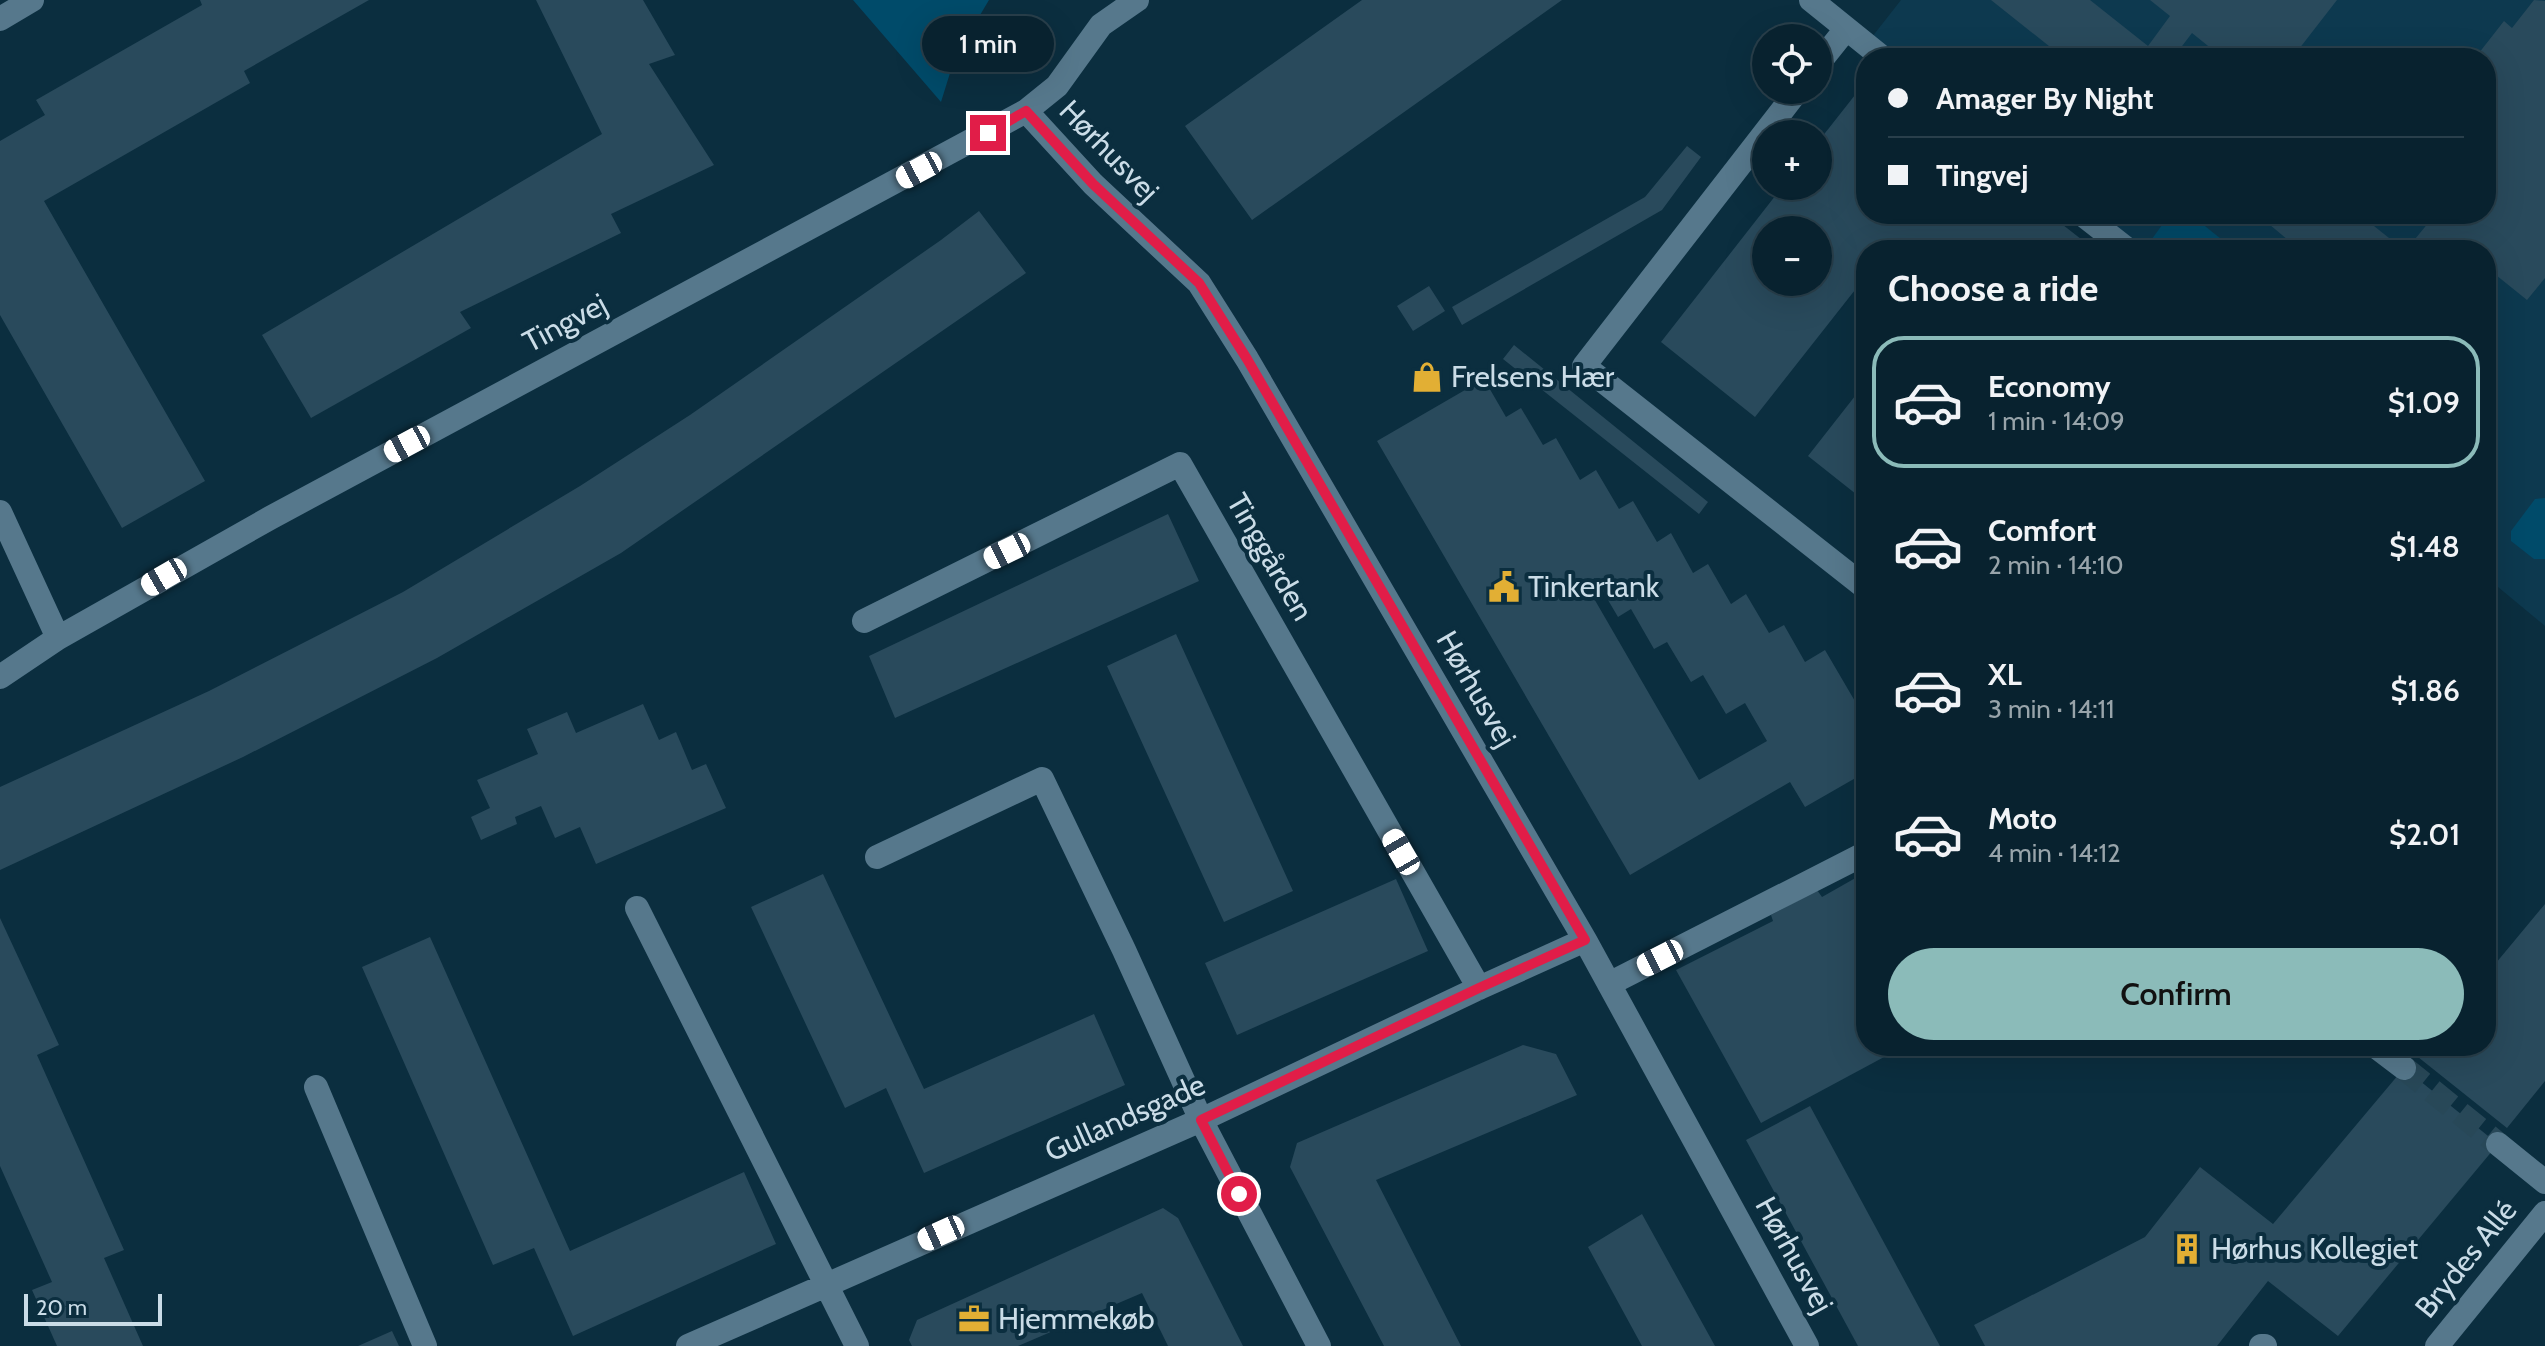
<!DOCTYPE html>
<meta charset="utf-8">
<style>
:root{--surface:#08222f;--page:#162f3b;--text:#f1f3f6;--muted:#98a4aa;--line:#293f4b;--accent:#8bbbb9}
body{margin:0;font-family:Cabin,sans-serif;background:var(--page);color:var(--text);height:100vh;display:flex;flex-direction:column;font-size:30px;white-space:nowrap}
*{box-sizing:border-box;margin:0}
p{font-size:26px;color:var(--muted)}
.icon{flex:none;width:44px;height:44px;fill:none;stroke:currentColor;stroke-width:2;stroke-linecap:round;stroke-linejoin:round}
.map{position:relative;flex:1;overflow:hidden}
.drawer{position:absolute;left:1856px;top:240px;width:640px;height:816px;display:flex;flex-direction:column;background:var(--surface);border-radius:32px;box-shadow:0 8px 32px #0002,0 0 0 2px var(--line)}
.drawer>*{flex:none}
.top-card{position:absolute;left:1856px;top:48px;width:640px;height:176px;border-radius:32px;box-shadow:0 8px 32px #0002,0 0 0 2px var(--line);display:grid;align-content:center;height:176px;padding:0 32px;background:var(--surface)}
.tools{position:absolute;left:1752px;top:24px;display:grid;gap:16px}
.tools a{display:grid;place-items:center;width:80px;height:80px;border-radius:50%;background:var(--surface);box-shadow:0 8px 32px #0002,0 0 0 2px var(--line);font-size:40px}
.scale{position:absolute;left:24px;bottom:20px;width:138px;box-sizing:border-box;padding-left:8px;border:4px solid #cadce7;border-top:0;font-size:22px;line-height:28px;white-space:nowrap;color:#cadce7;-webkit-text-stroke:6px #0b2e3f;paint-order:stroke}
.end{position:absolute;width:36px;height:36px;margin:-18px;border:10px solid #e11d48;background:#fff;box-shadow:0 0 0 4px #fff}
.from{border-radius:50%}
.bubble{position:absolute;height:56px;border-radius:28px;background:var(--surface);box-shadow:0 8px 32px #0002,0 0 0 2px var(--line);font-size:26px;font-weight:600;line-height:56px;text-align:center}
.car{position:absolute;width:24px;height:48px;margin:-24px -12px;border-radius:10px;box-shadow:0 0 6px 2px #0007;background:linear-gradient(#fff 24%,#345 0 40%,#fff 0 76%,#345 0 86%,#fff 0)}
.top-card b{display:flex;align-items:center;gap:28px;height:76px;font-size:30px}
.top-card b+b{border-top:2px solid var(--line)}
.top-card i{width:20px;height:20px;background:var(--text)}
ul{padding:0;list-style:none}
li{display:flex;align-items:center;gap:24px;height:132px;margin:0 16px 12px;padding:0 16px;border:4px solid transparent;border-radius:32px}
li div{flex:1}
li b{display:block;font-size:30px}
li em{font-style:normal;font-weight:600}
li.selected{border-color:var(--accent)}
li>.icon{width:72px;height:72px;stroke-width:1.5}
h2{padding:0 32px;font-size:36px;line-height:96px}
.cta{display:flex;gap:16px;margin-top:auto;padding:16px 32px}
.cta a{flex:1;height:92px;border-radius:48px;background:var(--accent);color:#111;font-size:32px;font-weight:600;line-height:92px;text-align:center}
.map>svg:first-child{display:block}
.built{fill:#0d394f}
.green{fill:#004b6a}
.building{fill:#294a5c;fill-rule:evenodd}
.lines{fill:none;stroke-linecap:round;stroke-linejoin:round}
.minor-tunnel{stroke:#284858;stroke-width:24;stroke-dasharray:24 12;stroke-linecap:butt}
.minor{stroke:#56788c;stroke-width:24}
.route{stroke:#e11d48;stroke-width:10}
.labels{text-anchor:middle;stroke-width:8;stroke-linejoin:round;paint-order:stroke}
.street-label{font-size:30px;fill:#cadce7;stroke:#0b2e3f}
.poi-label{font-size:30px;fill:#cadce7;stroke:#0b2e3f;text-anchor:start}
</style>
<div class="map">
<svg width="2545" height="1346" viewBox="0 0 2545 1346">
<rect width="100%" height="100%" fill="#0b2e3f"/>
<!-- built -->
<path class="built" d="M1901 0H2545V626L2486 577V250H2136L2092 214H2486V58H1897L1872 37Z"/>
<!-- green -->
<path class="green" d="M853 0H989L955 57 941 102Z
M2170 214H2190L2231 247 2229 250H2158L2149 243Z
M2545 498V559H2534L2511 541V531L2535 499Z"/>
<!-- building -->
<path class="building" d="M200 0H369L244 71 250 83 44 201 205 481 122 528 0 315V141L45 115 36 100 202 5Z
M536 0H643L675 55 649 64 714 165 611 214 621 233 460 312 471 328 311 418 262 335 602 134Z
M1362 0H1562L1252 220 1185 126Z
M1991 0H2090L2148 46 2170 16 2150 0H2337L2292 58H2223L2192 33 2173 58H2064Z
M2534 0 2545 1V278L2527 300 2486 267V250H2465L2451 239 2442 250H2406L2429 222 2419 214H2486V58H2475L2504 21 2512 28Z
M1866 81V214H1984L1993 221 1998 214H2049L2095 250H1910L1896 239 1887 250H1866V276L1755 417 1661 342 1783 186H1818V142ZM1766 230H1818V282H1766Z
M1687 146 1701 157 1662 210 1462 325 1452 307 1645 197Z
M979 211 1026 273 621 553 437 658 243 757 0 870V787L209 691 403 592 580 486 690 415 941 240Z
M2257 214H2359L2404 250H2300Z
M1429 286 1445 311 1413 331 1397 306Z
M1514 345 1708 502 1699 514 1503 359Z
M1484 379 1506 417 1521 408 1543 445 1556 438 1580 480 1596 470 1619 509 1633 501 1657 542 1671 533 1693 573 1708 564 1731 604 1746 594 1769 633 1784 625 1805 662 1825 650 1866 720V772L1805 807 1790 782 1630 875 1377 441ZM1595 578 1618 617 1631 609 1654 649 1667 642 1691 682 1703 675 1726 714 1745 703 1767 741 1699 780 1585 583Z
M1866 382V502L1808 456Z
M1168 514 1199 581 895 718 869 656Z
M1176 634 1293 891 1224 922 1107 666Z
M643 704 659 740 676 732 692 770 706 764 726 808 596 864 580 827 555 838 541 806 515 817 517 824 481 840 471 817 490 808 477 780 538 754 527 729 567 712 576 733Z
M1866 872V1046H1897L1899 1049 1761 1123 1676 970 1773 921 1771 915 1817 890 1822 897Z
M823 874 924 1089 1094 1014 1125 1085 924 1173 886 1088 845 1108 751 907Z
M1396 879 1428 951 1237 1035 1205 963Z
M2545 904V1081L2507 1128 2418 1057 2427 1046H2486V975Z
M0 918 59 1045 37 1055 124 1250 104 1258 143 1346H57L32 1290 52 1282 0 1166Z
M430 937 570 1251 744 1172 776 1244 573 1336 534 1248 493 1265 362 967Z
M1523 1045 1556 1054 1577 1095 1376 1180 1461 1346H1384L1290 1167 1297 1143Z
M2404 1068 2498 1144 2338 1336 2268 1281 2217 1346H1985L1974 1325 2145 1237 2200 1167 2273 1224Z
M1810 1106 1940 1346H1858L1746 1140Z
M1163 1208 1178 1218 1243 1346H1168L1142 1293 1018 1346H912L909 1340 917 1320Z
M1642 1214 1715 1346H1642L1588 1247Z
M392 1331 399 1346H358Z"/>
<g class="lines">
<!-- minor-tunnel -->
<path class="minor-tunnel" d="M2404 1068 2498 1144"/>
<!-- minor -->
<path class="minor" d="M1811 0 1883 58
M0 19 32 0
M1818 64 1846 29
M1798 90 1584 366 1866 588
M1026 111 1093 184 1199 283 1247 359 1585 940 1807 1346
M2082 214 2128 250
M0 512 58 638
M864 621 1180 464 1479 988
M0 677 58 638 270 518 1026 111 1057 86 1101 25 1137 0
M877 857 1042 779 1124 950 1201 1120 1319 1346
M637 908 857 1346
M1609 984 1866 853
M2375 1046 2404 1068
M316 1087 425 1346
M2498 1144 2545 1182
M688 1346 1201 1120 1479 988 1585 940
M2261 1346H2265
M2437 1346 2545 1213"/>
</g>
<g class="lines">
<!-- route -->
<path class="route" d="M988 133 1026 111 1093 184 1199 283 1247 359 1585 940 1479 988 1201 1120 1239 1194"/>
</g>
<!-- icons -->
<defs>
<symbol id="shop-bare" viewBox="-9 -9 18 18"><path d="M-5-2.5h2.3a2.7 3.5 0 0 1 5.4 0H5L5.5 6h-11ZM-1.5-2.5h3a1.5 2.3 0 0 0-3 0Z" fill="#e2af34" stroke="#0b2e3f" stroke-width="2.5" paint-order="stroke"/></symbol>
<symbol id="civic-bare" viewBox="-9 -9 18 18"><path d="M-.6-6.5H3V-4.5H.6V-3L4-1V1h2V6H-6V1h2V-1L-.6-3ZM-1.2 2.5V6h2.4V2.5Z" fill="#e2af34" stroke="#0b2e3f" stroke-width="2.5" paint-order="stroke"/></symbol>
<symbol id="building-bare" viewBox="-9 -9 18 18"><path d="M-4-6H4V6H1V3H-1V6H-4ZM-2.5-4.3h1.7v1.8h-1.7ZM.8-4.3h1.7v1.8H.8ZM-2.5-1h1.7V.8h-1.7ZM.8-1h1.7V.8H.8Z" fill="#e2af34" stroke="#0b2e3f" stroke-width="2.5" paint-order="stroke"/></symbol>
<symbol id="office-bare" viewBox="-9 -9 18 18"><path d="M-6-3h4V-5.5h4V-3h4V5H-6ZM-1-4.5V-3h2v-1.5ZM-6 0V1H6V0Z" fill="#e2af34" stroke="#0b2e3f" stroke-width="2.5" paint-order="stroke"/></symbol>
</defs>
<g fill-rule="evenodd">
<use href="#shop-bare" x="1405" y="355" width="44" height="44"/>
<use href="#civic-bare" x="1482" y="565" width="44" height="44"/>
<use href="#building-bare" x="2165" y="1227" width="44" height="44"/>
<use href="#office-bare" x="952" y="1297" width="44" height="44"/>
</g>
<g class="labels">
<!-- street labels -->
<g class="street-label">
<text transform="translate(1109 151) rotate(46)" y="10">Hørhusvej</text>
<text transform="translate(565 323) rotate(-28)" y="10">Tingvej</text>
<text transform="translate(1270 557) rotate(60)" y="10">Tinggården</text>
<text transform="translate(1476 689) rotate(60)" y="10">Hørhusvej</text>
<text transform="translate(1125 1118) rotate(-24)" y="10">Gullandsgade</text>
<text transform="translate(1794 1255) rotate(61)" y="10">Hørhusvej</text>
<text transform="translate(2466 1259) rotate(-51)" y="10">Brydes Allé</text>
</g>
<!-- poi labels -->
<g class="poi-label">
<text x="1451" y="387">Frelsens Hær</text>
<text x="1528" y="597">Tinkertank</text>
<text x="2211" y="1259">Hørhus Kollegiet</text>
<text x="998" y="1329">Hjemmekøb</text>
</g>
</g>
</svg>
<div class="tools">
<a><svg class="icon" aria-label="locate" viewBox="0 0 24 24"><circle cx="12" cy="12" r="6"/><path d="M12 2v4M12 18v4M2 12h4M18 12h4"/></svg></a>
<a>+</a>
<a>−</a>
</div>
<div class="scale">20 m</div>
<i class="end from" style="left:1239px;top:1194px"></i>
<i class="end" style="left:988px;top:133px"></i>
<div class="bubble" style="left:922px;top:16px;width:132px">1 min</div>
<i class="car" style="left:919px;top:170px;rotate:242deg"></i>
<i class="car" style="left:407px;top:444px;rotate:242deg"></i>
<i class="car" style="left:1007px;top:551px;rotate:244deg"></i>
<i class="car" style="left:164px;top:577px;rotate:240deg"></i>
<i class="car" style="left:1401px;top:852px;rotate:330deg"></i>
<i class="car" style="left:1660px;top:958px;rotate:243deg"></i>
<i class="car" style="left:941px;top:1233px;rotate:246deg"></i>
<div class="top-card">
<b><i class="from"></i>Amager By Night</b>
<b><i></i>Tingvej</b>
</div>
<section class="drawer">
<h2>Choose a ride</h2>
<ul>
<li class="selected"><svg class="icon" aria-label="car" viewBox="0 0 24 24"><path d="M5 17H2v-5l4-1 3-4h7l3 4 3 1v5h-3M9 17h6M6 11h13"/><circle cx="7" cy="17" r="2"/><circle cx="17" cy="17" r="2"/></svg><div><b>Economy</b><p>1 min · 14:09</p></div><em>$1.09</em></li>
<li><svg class="icon" aria-label="car" viewBox="0 0 24 24"><path d="M5 17H2v-5l4-1 3-4h7l3 4 3 1v5h-3M9 17h6M6 11h13"/><circle cx="7" cy="17" r="2"/><circle cx="17" cy="17" r="2"/></svg><div><b>Comfort</b><p>2 min · 14:10</p></div><em>$1.48</em></li>
<li><svg class="icon" aria-label="car" viewBox="0 0 24 24"><path d="M5 17H2v-5l4-1 3-4h7l3 4 3 1v5h-3M9 17h6M6 11h13"/><circle cx="7" cy="17" r="2"/><circle cx="17" cy="17" r="2"/></svg><div><b>XL</b><p>3 min · 14:11</p></div><em>$1.86</em></li>
<li><svg class="icon" aria-label="car" viewBox="0 0 24 24"><path d="M5 17H2v-5l4-1 3-4h7l3 4 3 1v5h-3M9 17h6M6 11h13"/><circle cx="7" cy="17" r="2"/><circle cx="17" cy="17" r="2"/></svg><div><b>Moto</b><p>4 min · 14:12</p></div><em>$2.01</em></li>
</ul>
<div class="cta"><a>Confirm</a></div>
</section>
</div>
